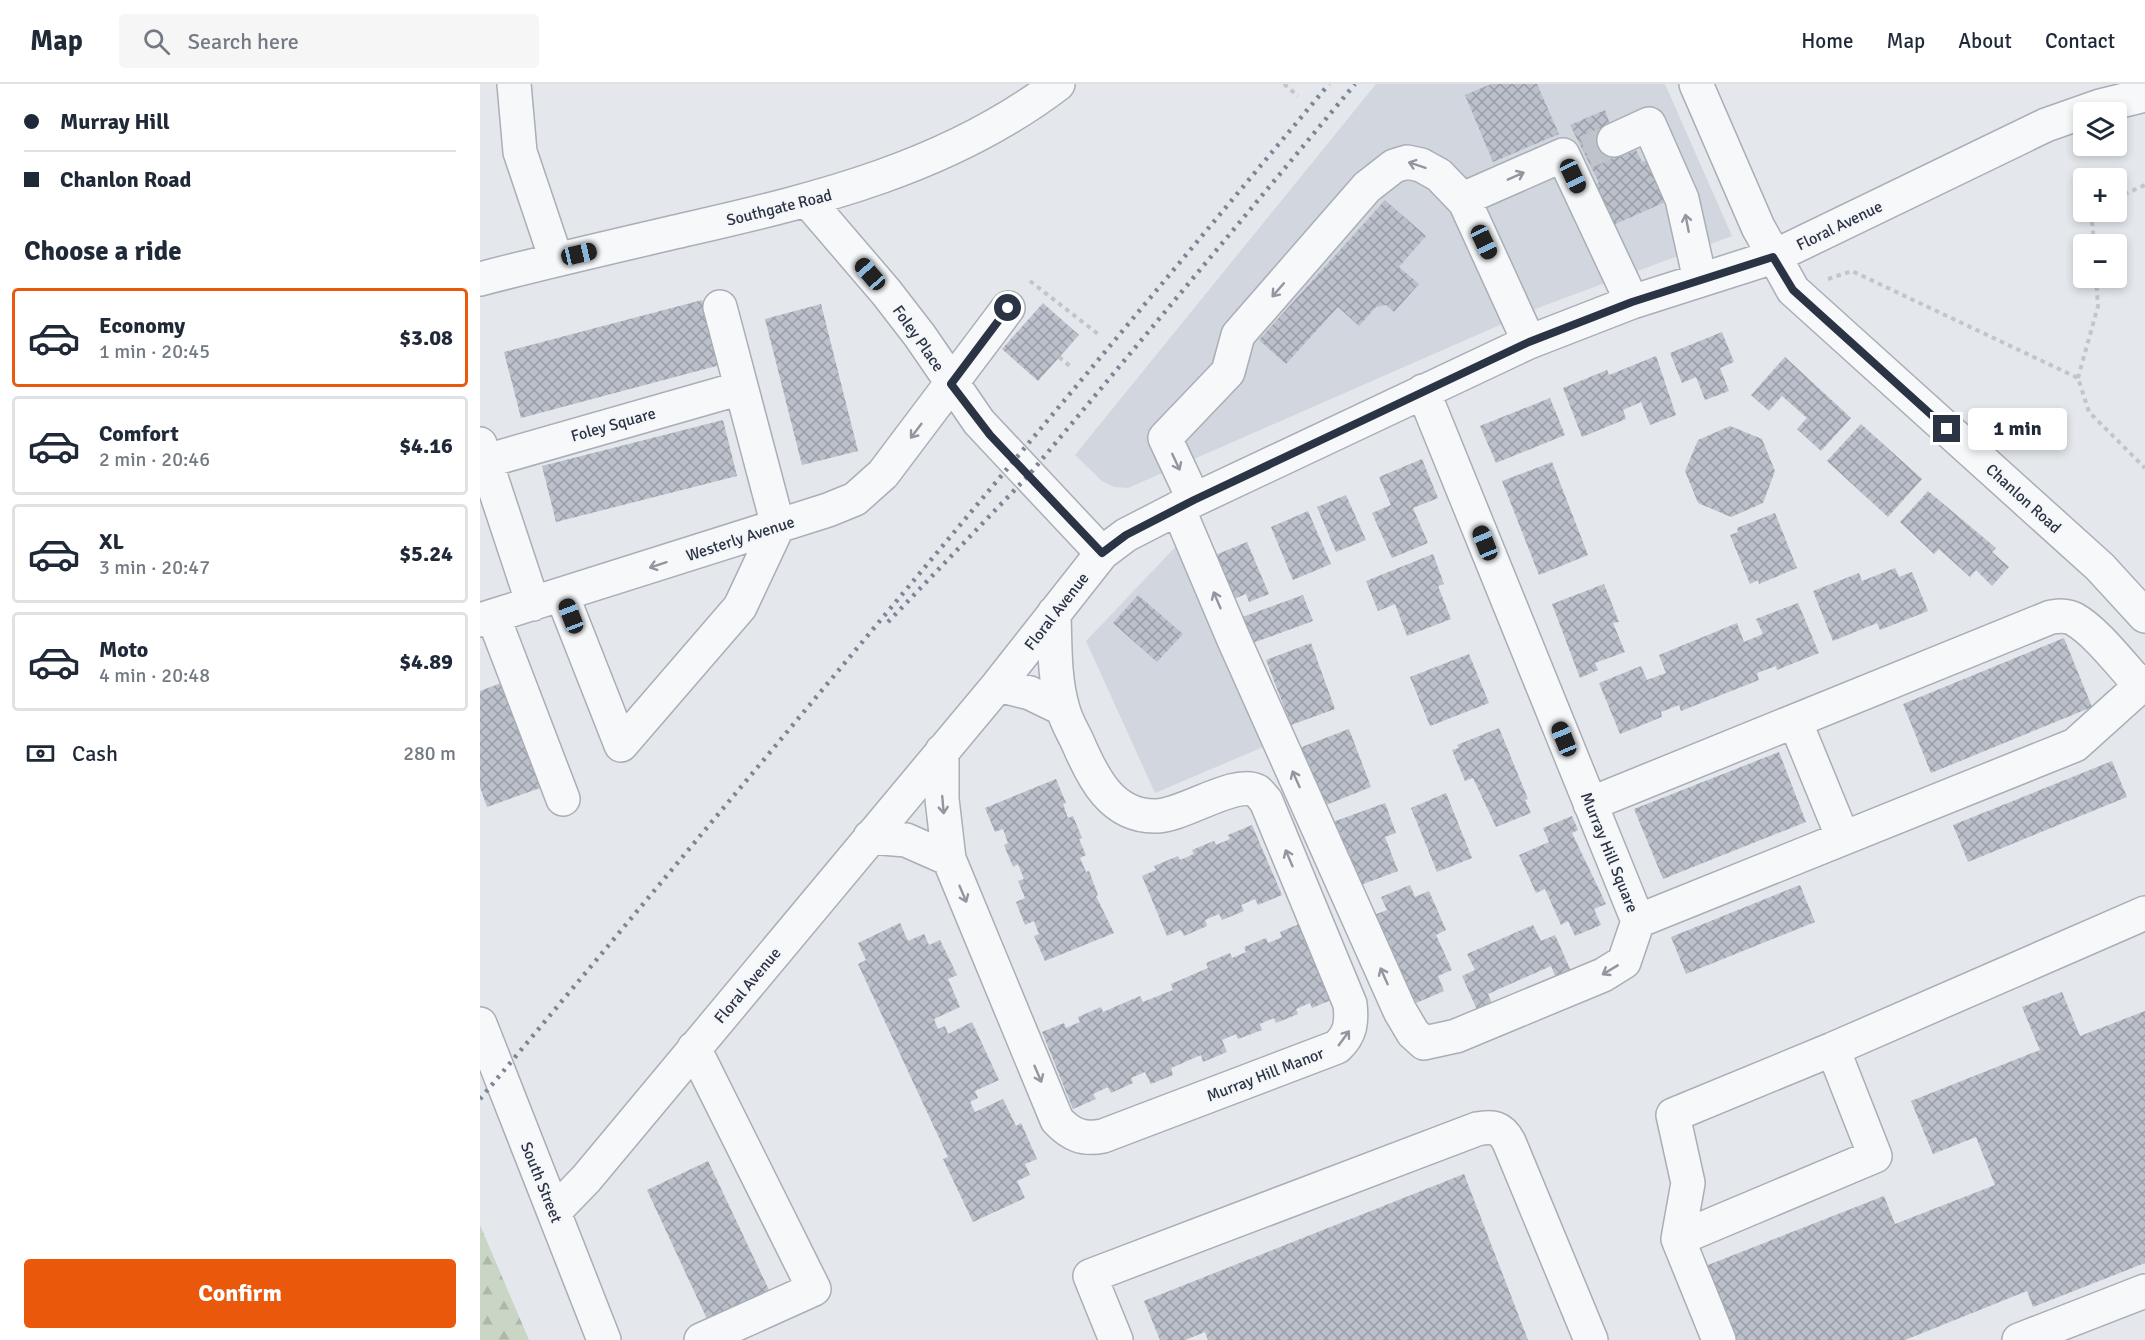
<!DOCTYPE html>
<meta charset="utf-8">
<style>
:root{--surface:#fff;--page:#f6f6f7;--text:#1f2937;--muted:#747a83;--line:#e0e1e3;--accent:#ea580c}
body{margin:0;font-family:Signika,sans-serif;background:var(--page);color:var(--text);height:100vh;display:flex;flex-direction:column;font-size:22px;white-space:nowrap}
*{box-sizing:border-box;margin:0}
p{font-size:20px;color:var(--muted)}
.icon{flex:none;width:33px;height:33px;fill:none;stroke:currentColor;stroke-width:2;stroke-linecap:round;stroke-linejoin:round}
.map{position:relative;flex:1;overflow:hidden}
.drawer{display:flex;flex-direction:column;background:var(--surface);width:480px}
.drawer>*{flex:none}
.top-card{display:grid;align-content:center;height:132px;padding:0 24px;background:var(--surface)}
.buttons{position:absolute;left:1593px;top:18px;display:grid;gap:12px}
.buttons a{display:grid;place-items:center;width:54px;height:54px;border-radius:6px;background:var(--surface);box-shadow:0 3px 9px #0003;font-size:30px}
.end{position:absolute;width:27px;height:27px;margin:-14px;border:8px solid #2b3445;background:#fff;box-shadow:0 0 0 3px #fff}
.from{border-radius:50%}
.bubble{position:absolute;height:42px;border-radius:6px;background:var(--surface);box-shadow:0 3px 9px #0003;font-size:20px;font-weight:800;line-height:42px;text-align:center}
.car{position:absolute;width:18px;height:36px;margin:-18px -9px;border-radius:8px;box-shadow:0 0 4px 2px #0007;background:linear-gradient(#222 24%,#8ab4d8 0 40%,#222 0 76%,#8ab4d8 0 86%,#222 0)}
.top-card b{display:flex;align-items:center;gap:21px;height:57px;font-size:22px}
.top-card b+b{border-top:2px solid var(--line)}
.top-card i{width:15px;height:15px;background:var(--text)}
ul{padding:0;list-style:none}
li{display:flex;align-items:center;gap:18px;height:99px;margin:0 12px 9px;padding:0 12px;border:3px solid var(--line);border-radius:6px}
li div{flex:1}
li b{display:block;font-size:22px}
li em{font-style:normal;font-weight:800}
li.selected{border-color:var(--accent)}
li>.icon{width:54px;height:54px;stroke-width:1.5}
h2{padding:0 24px;font-size:27px;line-height:72px}
.pay{display:flex;align-items:center;gap:15px;height:66px;padding:0 24px;font-size:22px}
.pay p{margin-inline-start:auto}
.cta{display:flex;gap:12px;margin-top:auto;padding:12px 24px}
.cta a{flex:1;height:69px;border-radius:6px;background:var(--accent);color:#fff;font-size:24px;font-weight:800;line-height:69px;text-align:center}
header{display:flex;align-items:center;gap:36px;box-sizing:border-box;height:84px;padding:0 30px;background:var(--surface);border-bottom:2px solid var(--line)}
header strong{font-size:28px}
nav{display:flex;gap:33px;margin-inline-start:auto;font-size:21px}
.search{width:420px;height:54px;background:var(--page);display:flex;align-items:center;gap:15px;box-sizing:border-box;padding:0 21px;border-radius:6px;color:var(--muted);font-size:22px}
main{display:flex;flex:1;min-height:0}
.map>svg:first-child{display:block}
.built{fill:#d2d6de}
.forest{fill:url(#forest-firs)}
.building{fill:url(#building-cross-hatch)}
.lines{fill:none;stroke-linecap:round;stroke-linejoin:round}
.minor-tunnel{stroke:#bfc3cb;stroke-width:33;stroke-dasharray:33 16;stroke-linecap:butt}
.minor-casing{stroke:#a9aeb7;stroke-width:36}
.path{stroke:#c2c5cb;stroke-width:4;stroke-dasharray:4.5 4.5;stroke-linecap:butt}
.minor{stroke:#f7f8fa;stroke-width:33}
.rail{stroke:#7d8696;stroke-width:4.5;stroke-dasharray:3 6;stroke-linecap:butt}
.oneway{stroke:#9196a0}
.route{stroke:#2b3445;stroke-width:8}
.labels{text-anchor:middle;stroke-width:4.5;stroke-linejoin:round;paint-order:stroke}
.street-label{font-size:16px;fill:#2b3445;stroke:#f4f6f9}
</style>
<header>
<strong>Map</strong>
<div class="search"><svg class="icon" aria-label="search" viewBox="0 0 24 24"><circle cx="10" cy="10" r="6"/><path d="M15 15l6 6"/></svg>Search here</div>
<nav><a>Home</a><a>Map</a><a>About</a><a>Contact</a></nav>
</header>
<main>
<section class="drawer">
<div class="top-card">
<b><i class="from"></i>Murray Hill</b>
<b><i></i>Chanlon Road</b>
</div>
<h2>Choose a ride</h2>
<ul>
<li class="selected"><svg class="icon" aria-label="car" viewBox="0 0 24 24"><path d="M5 17H2v-5l4-1 3-4h7l3 4 3 1v5h-3M9 17h6M6 11h13"/><circle cx="7" cy="17" r="2"/><circle cx="17" cy="17" r="2"/></svg><div><b>Economy</b><p>1 min · 20:45</p></div><em>$3.08</em></li>
<li><svg class="icon" aria-label="car" viewBox="0 0 24 24"><path d="M5 17H2v-5l4-1 3-4h7l3 4 3 1v5h-3M9 17h6M6 11h13"/><circle cx="7" cy="17" r="2"/><circle cx="17" cy="17" r="2"/></svg><div><b>Comfort</b><p>2 min · 20:46</p></div><em>$4.16</em></li>
<li><svg class="icon" aria-label="car" viewBox="0 0 24 24"><path d="M5 17H2v-5l4-1 3-4h7l3 4 3 1v5h-3M9 17h6M6 11h13"/><circle cx="7" cy="17" r="2"/><circle cx="17" cy="17" r="2"/></svg><div><b>XL</b><p>3 min · 20:47</p></div><em>$5.24</em></li>
<li><svg class="icon" aria-label="car" viewBox="0 0 24 24"><path d="M5 17H2v-5l4-1 3-4h7l3 4 3 1v5h-3M9 17h6M6 11h13"/><circle cx="7" cy="17" r="2"/><circle cx="17" cy="17" r="2"/></svg><div><b>Moto</b><p>4 min · 20:48</p></div><em>$4.89</em></li>
</ul>
<div class="pay"><svg class="icon" aria-label="cash" viewBox="0 0 24 24"><path d="M3 7h18v10H3z"/><circle cx="12" cy="12" r="2"/></svg>Cash<p>280 m</p></div>
<div class="cta"><a>Confirm</a></div>
</section>
<div class="map">
<svg width="1665" height="1256" viewBox="0 0 1665 1256">
<defs>
<pattern id="forest-firs" width="22" height="20" patternUnits="userSpaceOnUse" patternTransform="scale(1.5)"><rect width="22" height="20" fill="#c9d6c5"/><path d="M5 1l3.5 6h-7zM16 11l3.5 6h-7z" fill="#adb8ab"/></pattern>
<pattern id="building-cross-hatch" width="8" height="8" patternUnits="userSpaceOnUse" patternTransform="scale(1.5)"><rect width="8" height="8" fill="#bbc0ca"/><path d="M0 0l8 8M0 8l8-8" fill="none" stroke="#989da6"/></pattern>
</defs>
<rect width="100%" height="100%" fill="#e4e7ec"/>
<!-- built -->
<path class="built" d="M896 0H1185L1252 152 1063 222 648 404 635 403 623 398 595 371Z
M701 457 788 661 675 709 606 557Z"/>
<!-- forest -->
<path class="forest" d="M0 1141 49 1256H0Z"/>
<!-- building -->
<path class="building" d="M1011 0H1057L1079 50 1013 78 985 11Z
M1125 26 1141 72 1156 66 1162 78 1175 72 1194 114 1129 143 1111 102 1119 99 1090 41Z
M905 116 946 152 919 183 939 200 914 228 906 221 896 223 879 242 858 223 806 280 779 256Z
M222 216 240 281 41 334 24 268Z
M563 219 599 251 558 297 522 265Z
M341 220 378 367 322 381 285 235Z
M1242 248 1254 278 1240 284 1249 307 1225 316 1216 293 1202 299 1190 269Z
M1176 272 1196 331 1170 341 1161 318 1143 326 1146 335 1102 353 1083 304 1127 286 1129 291Z
M1305 273 1371 334 1341 367 1317 345 1327 334 1302 312 1289 327 1271 311Z
M1070 314 1085 351 1016 379 1000 342Z
M243 336 257 392 76 438 62 382Z
M1381 340 1442 395 1408 433 1347 377Z
M1250 342 1282 355 1295 387 1283 419 1251 433 1218 419 1205 387 1218 356Z
M942 375 958 414 933 424 948 459 912 474 892 429 911 421 899 393Z
M1072 378 1108 471 1059 491 1022 397Z
M1448 407 1516 464 1512 468 1529 483 1512 502 1496 486 1490 493 1459 465 1454 470 1420 438Z
M866 411 886 456 856 468 837 423Z
M828 427 851 480 813 496 791 443Z
M1295 429 1317 484 1279 500 1278 496 1270 500 1250 451 1258 448 1257 444Z
M767 458 789 510 769 518 766 510 746 518 728 474Z
M953 470 964 500 958 502 971 535 927 552 915 520 898 527 886 497Z
M1415 484 1419 493 1432 488 1448 527 1400 546 1397 539 1353 557 1333 507 1379 489 1382 497Z
M1124 500 1139 538 1133 539 1145 568 1115 579 1118 586 1100 594 1072 520Z
M658 511 703 550 677 578 633 539Z
M823 511 833 537 767 561 757 535Z
M1318 519 1339 569 1297 586 1296 582 1277 589 1279 596 1201 627 1199 621 1181 628 1182 633 1140 650 1119 599 1161 582 1167 596 1186 589 1179 571 1257 539 1264 558 1283 550 1276 535Z
M1584 554 1612 623 1451 689 1423 620Z
M831 559 855 625 811 641 786 576Z
M989 570 1009 619 950 642 930 593Z
M21 599 60 704 7 723 0 703V607Z
M1019 644 1048 715 1045 716 1051 729 1016 743 993 694 985 697 972 666 979 664 977 661Z
M869 645 891 703 841 723 819 664Z
M1299 668 1326 738 1183 795 1154 725Z
M1632 677 1647 713 1488 778 1473 741Z
M576 695 586 719 583 720 588 734 593 732 602 754 599 755 606 771 600 774 606 788 609 787 618 811 616 812 634 849 565 877 554 852 559 850 554 837 545 841 536 818 545 814 538 797 544 795 538 780 533 783 524 761 528 759 523 745 515 748 505 724Z
M966 709 992 774 957 788 931 724Z
M905 719 916 749 905 753 918 787 878 802 853 738Z
M1092 732 1098 746 1092 749 1126 820 1114 825 1121 841 1095 852 1088 837 1081 841 1065 805 1056 809 1039 771 1069 758 1063 744Z
M772 741 802 811 778 821 775 815 761 821 764 827 742 836 739 830 725 836 727 842 704 852 701 846 687 852 662 792 676 786 674 782 698 772 700 776 714 770 712 766 734 757 736 761 750 755 748 751Z
M930 801 935 813 949 807 966 846 956 851 972 886 958 892 964 907 936 919 930 906 925 908 894 831 907 826 901 813Z
M1320 801 1335 838 1206 890 1191 853Z
M824 838 856 914 832 924 830 919 816 925 818 930 796 939 794 934 780 940 782 946 758 955 756 950 742 956 747 968 723 978 721 971 691 984 693 991 671 1000 665 988 651 994 653 999 631 1009 628 1003 613 1010 616 1015 593 1025 562 948 584 939 586 944 600 938 598 933 621 923 623 928 660 912 663 918 693 906 691 900 728 884 726 879 750 869 752 874 766 868 764 863 786 854 788 859 802 853 800 848Z
M420 839 428 857 444 850 449 861 460 856 477 891 468 895 480 923 454 935 458 945 465 942 468 950 492 938 519 996 495 1007 498 1014 490 1018 495 1028 523 1015 536 1042 541 1039 557 1075 545 1080 550 1091 537 1097 545 1114 493 1138 463 1075 468 1073 378 880 386 876 378 859Z
M1053 841 1061 857 1075 851 1091 887 1076 894 1071 882 1008 910 1013 922 998 928 982 892 995 886 987 870Z
M1582 908 1600 952 1665 927V1179L1553 1223 1547 1207 1425 1256H1251L1223 1183 1404 1112 1415 1140 1515 1101 1496 1053 1453 1070 1431 1017 1560 966 1542 923Z
M228 1077 289 1206 227 1235 167 1106Z
M984 1090 1048 1256H728L725 1248 705 1256H680L664 1217Z"/>
<g class="lines">
<!-- minor-tunnel -->
<path class="minor-tunnel" d="M1106 68 1134 56"/>
<defs>
<path id="minor" d="M34 0 40 68 76 175
M1216 0 1278 143 1313 206 1620 483 1665 532
M1134 56 1169 40 1202 115 1220 196
M983 115 1083 71 1152 218
M328 117 406 208 440 252 499 338 622 469
M0 195C69 177 139 161 208 145 340 115 469 83 578 0
M943 307 1158 837
M0 360 53 520
M6 377 261 304
M714 416 685 354 748 288 758 251 887 103 914 82 927 78 941 81 959 91 985 118 1049 258
M698 424 754 556 920 927 933 949 944 959 976 952 1123 891 1144 878 1158 837
M82 511 141 661 260 523 298 442 240 223
M13 532 83 715
M0 536 348 426 375 415 403 390 528 224
M518 601 550 609 583 625
M1315 637 1363 754
M462 667V715L469 775
M1110 720 1571 533C1579 532 1587 531 1594 535 1617 548 1642 582 1661 602
M390 753 426 756 469 775 577 1036C591 1051 603 1056 623 1052L857 963C871 950 872 938 870 920L786 717C783 714 780 709 777 707 755 695 703 732 676 732 632 733 613 694 598 659 593 648 586 637 583 625 574 595 575 561 574 529
M1158 837 1595 661 1665 598
M0 940 124 1256
M214 964 334 1205 221 1256
M74 1128 106 1095 518 601 622 469 646 451 714 416 1049 258 1152 218 1293 173 1566 41 1620 22 1665 11
M1198 1155 1208 1099 1193 1031 1353 965
M636 1256 610 1192 997 1045C1013 1042 1021 1043 1029 1058L1111 1256
M1239 1256 1198 1155 1395 1072 1353 965 1665 829
M1539 1256 1665 1207"/>
</defs>
<!-- minor casing -->
<use href="#minor" class="minor-casing"/>
<!-- path -->
<path class="path" d="M804 0 818 12
M1636 114 1665 101
M1614 160 1612 137 1615 128
M1348 195 1372 187 1598 294 1609 328 1665 384
M550 197 618 250
M579 273 591 283
M1598 294 1618 222 1616 194"/>
<!-- minor -->
<use href="#minor" class="minor"/>
<!-- rail -->
<path class="rail" d="M408 538 548 392 875 0
M0 1015 849 0"/>
</g>
<!-- one-way arrows -->
<defs><path id="oneway-shaft" d="M-6 0H5M1.5-3L5.5 0L1.5 3" fill="none" stroke-width="1.6" stroke-linecap="round" stroke-linejoin="round" transform="scale(1.5)"/></defs>
<g class="oneway">
<use href="#oneway-shaft" transform="translate(937 81) rotate(-162)"/>
<use href="#oneway-shaft" transform="translate(1036 92) rotate(-24)"/>
<use href="#oneway-shaft" transform="translate(1207 139) rotate(-101)"/>
<use href="#oneway-shaft" transform="translate(798 206) rotate(131)"/>
<use href="#oneway-shaft" transform="translate(436 347) rotate(127)"/>
<use href="#oneway-shaft" transform="translate(696 378) rotate(65)"/>
<use href="#oneway-shaft" transform="translate(178 481) rotate(162)"/>
<use href="#oneway-shaft" transform="translate(737 516) rotate(-113)"/>
<use href="#oneway-shaft" transform="translate(816 695) rotate(-114)"/>
<use href="#oneway-shaft" transform="translate(463 721) rotate(85)"/>
<use href="#oneway-shaft" transform="translate(809 774) rotate(-113)"/>
<use href="#oneway-shaft" transform="translate(483 810) rotate(67)"/>
<use href="#oneway-shaft" transform="translate(1130 886) rotate(149)"/>
<use href="#oneway-shaft" transform="translate(904 892) rotate(-114)"/>
<use href="#oneway-shaft" transform="translate(864 954) rotate(-54)"/>
<use href="#oneway-shaft" transform="translate(558 990) rotate(67)"/>
</g>
<g class="lines">
<!-- route -->
<path class="route" d="M528 224 471 300 510 351 622 469 646 451 714 416 1049 258 1152 218 1293 173 1313 206 1467 345"/>
</g>
<g class="labels">
<!-- street labels -->
<g class="street-label">
<text transform="translate(299 123) rotate(-14)" y="6">Southgate Road</text>
<text transform="translate(1359 141) rotate(-26)" y="6">Floral Avenue</text>
<text transform="translate(439 254) rotate(55)" y="6">Foley Place</text>
<text transform="translate(133 340) rotate(-16)" y="6">Foley Square</text>
<text transform="translate(1544 414) rotate(42)" y="6">Chanlon Road</text>
<text transform="translate(260 454) rotate(-18)" y="6">Westerly Avenue</text>
<text transform="translate(576 527) rotate(-52)" y="6">Floral Avenue</text>
<text transform="translate(1130 768) rotate(68)" y="6">Murray Hill Square</text>
<text transform="translate(267 901) rotate(-50)" y="6">Floral Avenue</text>
<text transform="translate(785 990) rotate(-21)" y="6">Murray Hill Manor</text>
<text transform="translate(62 1098) rotate(68)" y="6">South Street</text>
</g>
</g>
</svg>
<div class="buttons">
<a><svg class="icon" aria-label="layers" viewBox="0 0 24 24"><path d="M12 4l9 5-9 5-9-5zM3 14l9 5 9-5"/></svg></a>
<a>+</a>
<a>−</a>
</div>
<i class="end from" style="left:528px;top:224px"></i>
<i class="end" style="left:1467px;top:345px"></i>
<div class="bubble" style="left:1488px;top:324px;width:99px">1 min</div>
<i class="car" style="left:1093px;top:92px;rotate:155deg"></i>
<i class="car" style="left:1004px;top:158px;rotate:155deg"></i>
<i class="car" style="left:99px;top:170px;rotate:77deg"></i>
<i class="car" style="left:390px;top:190px;rotate:319deg"></i>
<i class="car" style="left:1005px;top:459px;rotate:338deg"></i>
<i class="car" style="left:91px;top:532px;rotate:339deg"></i>
<i class="car" style="left:1084px;top:655px;rotate:338deg"></i>
</div>
</main>
